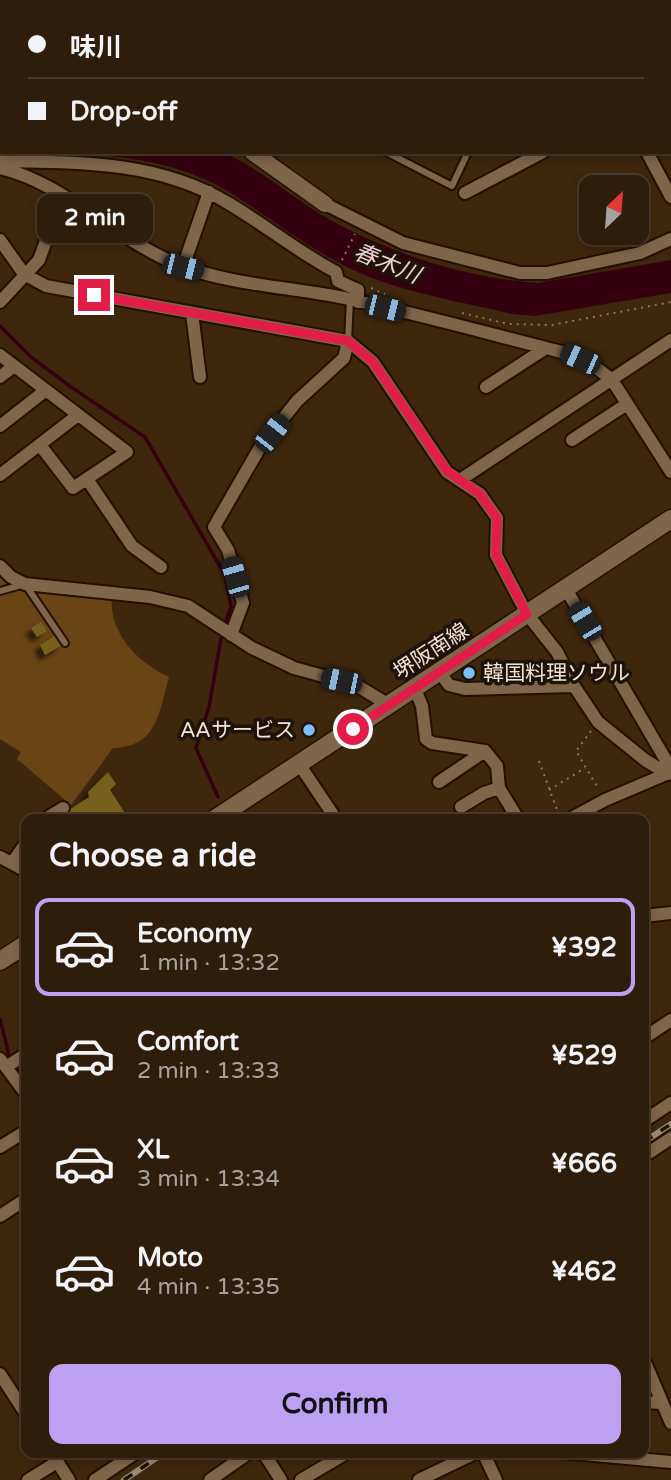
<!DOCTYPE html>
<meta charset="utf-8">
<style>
:root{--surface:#2e1d0a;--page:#3a2a18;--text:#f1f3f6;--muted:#a7a29c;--line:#493b2b;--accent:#bca0f2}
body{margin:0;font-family:"Varela Round","Noto Sans JP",sans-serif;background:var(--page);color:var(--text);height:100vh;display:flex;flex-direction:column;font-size:26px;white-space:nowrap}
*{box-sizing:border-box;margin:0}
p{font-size:23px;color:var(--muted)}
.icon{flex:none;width:38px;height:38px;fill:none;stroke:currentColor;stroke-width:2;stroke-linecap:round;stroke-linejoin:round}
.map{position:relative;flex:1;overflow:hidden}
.panel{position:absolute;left:21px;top:814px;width:628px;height:644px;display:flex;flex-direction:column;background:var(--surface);border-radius:14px;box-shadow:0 4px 10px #0003,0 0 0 2px var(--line)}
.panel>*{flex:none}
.guide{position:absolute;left:0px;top:0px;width:672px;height:154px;box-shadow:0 4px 10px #0003,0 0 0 2px var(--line);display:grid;align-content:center;height:154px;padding:0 28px;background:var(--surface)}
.needle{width:46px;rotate:25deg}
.tools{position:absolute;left:579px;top:175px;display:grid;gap:14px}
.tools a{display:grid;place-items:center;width:70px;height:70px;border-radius:14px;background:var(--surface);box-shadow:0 4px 10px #0003,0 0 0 2px var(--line);font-size:35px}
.end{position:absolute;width:32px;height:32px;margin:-16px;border:9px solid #e11d48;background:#fff;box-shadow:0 0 0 4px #fff}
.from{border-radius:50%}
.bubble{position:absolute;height:49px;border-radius:14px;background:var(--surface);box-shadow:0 4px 10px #0003,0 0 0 2px var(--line);font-size:23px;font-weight:700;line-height:49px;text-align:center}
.car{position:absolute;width:21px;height:42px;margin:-21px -10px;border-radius:9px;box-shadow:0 0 5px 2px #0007;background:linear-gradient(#222 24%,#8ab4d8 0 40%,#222 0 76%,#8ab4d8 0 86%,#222 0)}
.guide b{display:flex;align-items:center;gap:24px;height:66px;font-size:26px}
.guide b+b{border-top:2px solid var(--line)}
.guide i{width:18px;height:18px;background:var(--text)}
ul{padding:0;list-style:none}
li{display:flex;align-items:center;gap:21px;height:98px;margin:0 14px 10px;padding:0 14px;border:4px solid transparent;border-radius:14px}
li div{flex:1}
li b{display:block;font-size:26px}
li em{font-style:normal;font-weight:700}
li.active{border-color:var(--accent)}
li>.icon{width:63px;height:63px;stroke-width:1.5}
h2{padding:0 28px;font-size:32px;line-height:84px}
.action{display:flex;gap:14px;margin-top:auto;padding:14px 28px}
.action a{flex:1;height:80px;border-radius:14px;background:var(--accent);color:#111;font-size:28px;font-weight:700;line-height:80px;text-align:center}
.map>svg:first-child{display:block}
.green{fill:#694415}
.water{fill:#34000f}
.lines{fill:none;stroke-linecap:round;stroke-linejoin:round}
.stream{stroke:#34000f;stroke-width:3.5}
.building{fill:#775e1b;filter:url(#shadow)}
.service-casing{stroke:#240f00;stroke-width:10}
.minor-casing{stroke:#240f00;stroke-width:16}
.tertiary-casing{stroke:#240f00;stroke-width:19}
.secondary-casing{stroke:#240f00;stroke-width:21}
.path{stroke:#897660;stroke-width:2;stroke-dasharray:2 5;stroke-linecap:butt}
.service{stroke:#7f654a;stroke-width:6}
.minor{stroke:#7f654a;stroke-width:12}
.tertiary{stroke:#7f654a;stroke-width:16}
.secondary{stroke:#7f654a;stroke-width:18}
.rail-casing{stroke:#9b8974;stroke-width:6}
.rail{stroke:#1d1308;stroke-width:3.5;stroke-dasharray:10;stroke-linecap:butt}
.route{stroke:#e11d48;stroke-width:9}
.poi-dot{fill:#7dbef9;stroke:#1d1308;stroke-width:2.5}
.labels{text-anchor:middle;stroke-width:7;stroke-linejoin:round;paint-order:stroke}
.street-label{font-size:21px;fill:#f1e2d3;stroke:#1d1308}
.poi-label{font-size:21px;fill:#f1e2d3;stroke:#1d1308;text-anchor:start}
.water-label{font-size:23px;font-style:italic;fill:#efcfd4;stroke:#1d1308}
</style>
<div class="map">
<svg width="671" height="1480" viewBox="0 0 671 1480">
<defs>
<filter id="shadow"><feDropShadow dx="-5.5" dy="5.5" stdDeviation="2" flood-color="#0009"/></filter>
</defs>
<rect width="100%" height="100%" fill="#3e270d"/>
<!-- green -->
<path class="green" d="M0 572 24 590 112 595C108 633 137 662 169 677 159 712 158 747 113 748L71 805 17 759 21 752 0 739Z"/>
<!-- water -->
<path class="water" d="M14 152H222C257 167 285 192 317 212 381 251 463 278 538 283L671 260V293L535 316 512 314C466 303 417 295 372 278 320 258 278 223 231 193 166 153 88 153 14 152Z"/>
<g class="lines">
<!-- stream -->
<path class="stream" d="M0 326 31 357 71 387 145 437 225 575 231 607 224 626
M218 797 196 748 209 707 221 638
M0 1019 10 1059
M15 1065 26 1083"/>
</g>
<!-- building -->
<path class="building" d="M41 622 47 631 37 637 31 628Z
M56 635 62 645 45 655 40 645Z
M108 772 116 784 110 790 129 819H55L89 797 88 792Z"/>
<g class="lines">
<defs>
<path id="service" d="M144 0 145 2
M469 0 472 2
M561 2 562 0
M386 152 452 186 468 152
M348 341 350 299
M0 591 25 584 65 643"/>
<path id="minor" d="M670 86H671
M647 152 671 197
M0 161C78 162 159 161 228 203 265 225 298 252 336 272L338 281 358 290V302
M0 168C64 182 119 243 182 266 234 286 295 287 349 299 422 315 494 335 566 353L593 365 612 380 671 472
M465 193 543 152
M325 204 403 243 520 273H547L640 253 671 239
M0 240 24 274 46 286 348 341 373 362 447 472 480 494 497 518 496 555 527 614 557 652 574 686 598 722 645 760 668 774
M183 267 209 192
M0 302 39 260 62 197
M192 313 200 377
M0 355 127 452 73 488 40 445
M0 377 14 366
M486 387 546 348
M0 426 46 390
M572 440 627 404
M0 475 78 415
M87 479 132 546 161 567
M460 480 671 340
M0 566 11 577 25 584 150 597 188 606 252 648 294 668 356 685 389 705
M566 589 671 769
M231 635 243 603 228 550 214 527 259 449 297 401 344 358 348 341
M440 673 449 685 465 689 574 686
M415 689 422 706 426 739 432 743 485 751 497 766 499 788 518 819
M299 764 336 819
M439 782 485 751
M461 807 484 793 499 788
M45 819 63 808
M570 819 605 800 671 772
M0 857 26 871
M12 863 26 843
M644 916 671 913
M644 1038 671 1020
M0 1059 26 1094
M6 1067 26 1054
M644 1121 671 1103
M0 1147 26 1131
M644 1156 671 1138
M0 1216 26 1199
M644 1360 671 1423
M0 1374 26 1414
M644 1402 661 1403
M51 1452 69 1480
M263 1452 281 1480
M483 1452 496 1480
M561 1452 671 1462
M28 1480 57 1462
M95 1480 137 1452
M210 1480 250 1452
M301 1480 348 1452
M419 1480 477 1452"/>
<path id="tertiary" d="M69 2 72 0
M0 47 2 46
M252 152 325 204"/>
<path id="secondary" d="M215 819 671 519
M0 961 26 944"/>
</defs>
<!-- service casing -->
<use href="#service" class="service-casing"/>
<!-- minor casing -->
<use href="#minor" class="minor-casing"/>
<!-- tertiary casing -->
<use href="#tertiary" class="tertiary-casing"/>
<!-- secondary casing -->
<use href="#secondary" class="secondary-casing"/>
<!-- path -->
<path class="path" d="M342 260 355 234
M371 288 385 294
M462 313 508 324 552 325 671 302
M591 731 576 751 598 788
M539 761 559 815
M549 790 585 768"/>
<!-- service -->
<use href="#service" class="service"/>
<!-- minor -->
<use href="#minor" class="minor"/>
<!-- tertiary -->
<use href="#tertiary" class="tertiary"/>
<!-- secondary -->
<use href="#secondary" class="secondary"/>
<defs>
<path id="rail" d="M644 1142 671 1124
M124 1480 165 1452"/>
</defs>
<!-- rail casing -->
<use href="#rail" class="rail-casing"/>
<!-- rail -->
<use href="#rail" class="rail"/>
</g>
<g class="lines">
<!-- route -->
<path class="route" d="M94 295 348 341 373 362 447 471 480 494 497 518 496 555 527 614 353 729"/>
</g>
<!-- markers -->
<g class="poi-dot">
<circle cx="469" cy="673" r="7"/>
<circle cx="309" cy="730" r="7"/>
</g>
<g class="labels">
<!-- street labels -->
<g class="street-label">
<text transform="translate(431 651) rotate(-33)" y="7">堺阪南線</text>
</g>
<!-- poi labels -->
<g class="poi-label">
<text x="483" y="680">韓国料理ソウル</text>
<text x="295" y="737" text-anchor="end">AAサービス</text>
</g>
<!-- water labels -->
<g class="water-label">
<text transform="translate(387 263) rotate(22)" y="8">春木川</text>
</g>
</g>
</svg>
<div class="tools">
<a><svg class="needle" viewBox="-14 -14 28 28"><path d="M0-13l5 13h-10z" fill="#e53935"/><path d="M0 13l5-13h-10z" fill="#a7a29c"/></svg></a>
</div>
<i class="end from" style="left:353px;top:729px"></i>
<i class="end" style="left:94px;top:295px"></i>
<div class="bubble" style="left:37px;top:194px;width:116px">2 min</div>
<i class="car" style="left:183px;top:267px;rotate:104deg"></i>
<i class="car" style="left:385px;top:308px;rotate:104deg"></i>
<i class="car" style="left:580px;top:359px;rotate:294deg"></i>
<i class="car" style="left:272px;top:433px;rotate:38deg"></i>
<i class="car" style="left:235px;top:577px;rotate:344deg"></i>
<i class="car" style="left:585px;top:621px;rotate:329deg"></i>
<i class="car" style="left:341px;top:681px;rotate:282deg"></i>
<div class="guide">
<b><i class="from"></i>味川</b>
<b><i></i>Drop-off</b>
</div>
<section class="panel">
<h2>Choose a ride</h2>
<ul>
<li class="active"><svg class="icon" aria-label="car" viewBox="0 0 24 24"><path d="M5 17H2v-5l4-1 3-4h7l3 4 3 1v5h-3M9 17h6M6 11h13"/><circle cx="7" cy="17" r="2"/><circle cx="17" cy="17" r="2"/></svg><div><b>Economy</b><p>1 min · 13:32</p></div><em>¥392</em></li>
<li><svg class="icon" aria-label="car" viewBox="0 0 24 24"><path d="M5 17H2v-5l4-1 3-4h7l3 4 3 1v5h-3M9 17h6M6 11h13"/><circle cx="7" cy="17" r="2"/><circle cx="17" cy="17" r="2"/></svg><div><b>Comfort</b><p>2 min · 13:33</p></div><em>¥529</em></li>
<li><svg class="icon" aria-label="car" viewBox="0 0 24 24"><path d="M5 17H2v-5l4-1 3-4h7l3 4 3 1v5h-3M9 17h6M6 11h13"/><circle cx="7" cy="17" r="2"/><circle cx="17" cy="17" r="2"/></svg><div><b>XL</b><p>3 min · 13:34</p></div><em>¥666</em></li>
<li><svg class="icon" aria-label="car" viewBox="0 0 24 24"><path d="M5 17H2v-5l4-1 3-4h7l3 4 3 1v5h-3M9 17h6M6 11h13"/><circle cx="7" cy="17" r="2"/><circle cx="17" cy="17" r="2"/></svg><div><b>Moto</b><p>4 min · 13:35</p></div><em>¥462</em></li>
</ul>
<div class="action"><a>Confirm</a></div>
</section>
</div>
